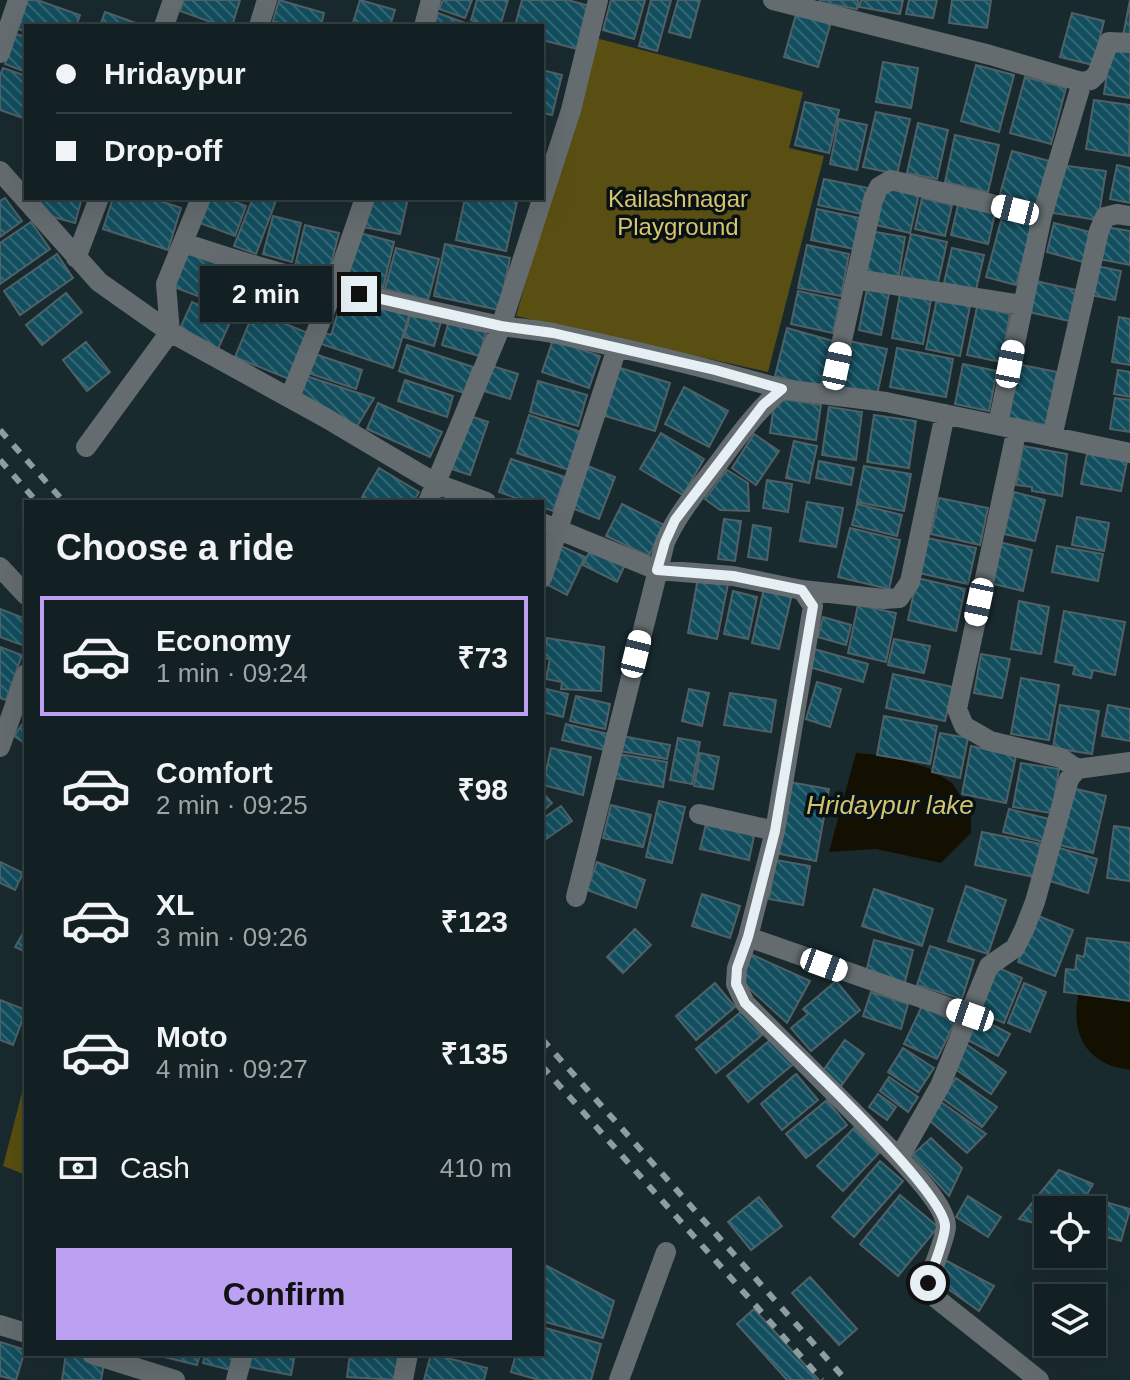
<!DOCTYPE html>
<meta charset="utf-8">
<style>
:root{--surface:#132023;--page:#1c282b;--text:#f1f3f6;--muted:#9da3a6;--line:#323e41;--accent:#bca0f2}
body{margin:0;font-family:Arial,sans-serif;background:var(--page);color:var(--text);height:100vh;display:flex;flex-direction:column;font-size:30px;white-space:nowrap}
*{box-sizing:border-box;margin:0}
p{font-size:26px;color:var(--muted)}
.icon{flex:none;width:44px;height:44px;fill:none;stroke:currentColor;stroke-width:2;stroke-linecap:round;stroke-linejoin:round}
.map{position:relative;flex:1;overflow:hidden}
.sheet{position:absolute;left:24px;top:500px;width:520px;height:856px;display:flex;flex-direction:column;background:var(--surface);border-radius:0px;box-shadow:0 8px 32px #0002,0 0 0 2px var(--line)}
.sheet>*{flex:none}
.hud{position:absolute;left:24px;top:24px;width:520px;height:176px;border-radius:0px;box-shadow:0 8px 32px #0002,0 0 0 2px var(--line);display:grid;align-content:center;height:176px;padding:0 32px;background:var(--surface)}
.buttons{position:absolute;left:1034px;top:1196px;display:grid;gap:16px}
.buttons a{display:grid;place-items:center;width:72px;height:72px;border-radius:0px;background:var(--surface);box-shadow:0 8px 32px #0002,0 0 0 2px var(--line);font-size:40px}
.end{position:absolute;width:36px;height:36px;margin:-18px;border:10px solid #e6f0f4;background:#111;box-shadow:0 0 0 4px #111}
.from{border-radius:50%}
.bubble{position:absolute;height:56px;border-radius:0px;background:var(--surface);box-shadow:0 8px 32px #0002,0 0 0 2px var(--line);font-size:26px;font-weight:700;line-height:56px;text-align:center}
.car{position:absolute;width:24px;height:48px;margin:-24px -12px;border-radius:10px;box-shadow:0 0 6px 2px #0007;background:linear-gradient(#fff 24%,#345 0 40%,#fff 0 76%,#345 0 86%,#fff 0)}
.hud b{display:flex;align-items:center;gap:28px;height:76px;font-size:30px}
.hud b+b{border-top:2px solid var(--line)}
.hud i{width:20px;height:20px;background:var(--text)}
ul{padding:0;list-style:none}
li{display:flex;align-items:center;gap:24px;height:120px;margin:0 16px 12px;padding:0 16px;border:4px solid transparent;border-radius:0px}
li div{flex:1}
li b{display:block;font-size:30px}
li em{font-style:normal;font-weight:700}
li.on{border-color:var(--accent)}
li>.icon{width:72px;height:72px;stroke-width:1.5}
h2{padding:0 32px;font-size:36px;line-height:96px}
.pay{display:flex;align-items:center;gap:20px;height:88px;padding:0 32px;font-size:30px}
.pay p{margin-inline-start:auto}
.primary-button{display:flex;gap:16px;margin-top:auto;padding:16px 32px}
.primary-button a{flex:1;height:92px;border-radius:0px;background:var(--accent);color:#111;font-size:32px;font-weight:700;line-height:92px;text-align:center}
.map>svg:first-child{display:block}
.green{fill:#594f12}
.water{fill:#131001}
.building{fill:url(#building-back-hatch);stroke:#4f6167;stroke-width:2}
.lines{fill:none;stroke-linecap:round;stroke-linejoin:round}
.minor{stroke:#646c6f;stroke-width:20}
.rail{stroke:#8f9ca0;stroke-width:6;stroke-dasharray:10 10;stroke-linecap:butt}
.route{stroke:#e6f0f4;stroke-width:10}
.labels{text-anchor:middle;stroke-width:7;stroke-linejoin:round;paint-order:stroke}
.park-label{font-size:24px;fill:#d5c56e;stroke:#0a1114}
.water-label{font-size:26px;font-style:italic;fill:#d3c36c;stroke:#0a1114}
</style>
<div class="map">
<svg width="1130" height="1380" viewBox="0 0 1130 1380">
<defs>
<pattern id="building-back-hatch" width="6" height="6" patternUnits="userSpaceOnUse" patternTransform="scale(2)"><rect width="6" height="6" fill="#124e5e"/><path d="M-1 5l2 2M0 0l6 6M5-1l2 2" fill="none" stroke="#346876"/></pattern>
</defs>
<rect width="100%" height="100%" fill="#192a2f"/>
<!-- green -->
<path class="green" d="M596 38 803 92 789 148 824 156 768 372 516 316Z
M26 1077V1175L3 1166Z"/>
<!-- water -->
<path class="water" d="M856 753 890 756 928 768 952 783 971 811V833L941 863 876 849 829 852Z
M1085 967 1130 978V1070C1122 1068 1112 1067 1105 1063 1066 1042 1075 1001 1085 967Z"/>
<!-- building -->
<path class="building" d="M26 0H37L80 15 76 26H26V32L16 28Z
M184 0H240L232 26H222L180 11Z
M279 0 324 13 321 26H290L273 21Z
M360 0 395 10 390 26H352Z
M443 0H472L465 18 439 9Z
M477 0H508L500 26H489L471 20Z
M522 0H568L593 7 581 50 542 40V26H515Z
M611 0H645L634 39 603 30Z
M651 0H671L657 51 639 46Z
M678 0H700L690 38 669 32Z
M820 0H858L857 9 819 2Z
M861 0H903L900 14 859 7Z
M909 0H937L933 18 906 14Z
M952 0H991L987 28 949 23Z
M1130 0V38L1123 36Z
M797 11 831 22 818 67 784 57Z
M105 12 144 26H100Z
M438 13 473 26H434Z
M1072 13 1104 21 1093 65 1060 57Z
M15 34 26 37V72L5 64Z
M1111 46 1130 49V98L1104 94Z
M883 62 918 68 911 108 876 102Z
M976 65 1014 75 999 132 961 121Z
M3 68 26 76V119L0 110V75Z
M542 70 562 75 552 115 542 113Z
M1025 77 1066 88 1051 144 1010 133Z
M1094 100 1130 105 1129 156 1086 149Z
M805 102 839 110 829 153 795 145Z
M876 112 910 119 897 174 863 167Z
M839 119 867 125 857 170 830 164Z
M918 123 948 130 937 179 907 173Z
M955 135 999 145 988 192 945 182Z
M1012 151 1049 161 1037 204 1000 194Z
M1060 165 1106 171 1098 220 1053 213Z
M1117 165 1130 168V203L1110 199Z
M824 179 868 188 862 214 818 205Z
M885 186 919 194 910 233 876 225Z
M5 198 22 221 0 237V201Z
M38 198H82L75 223 42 214 36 205Z
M113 198H151L181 208 168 250 103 229Z
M206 198H225L246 206 235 236 197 222Z
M253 198H277L256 254 234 246Z
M369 198H408L400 234 363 227Z
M465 198H496L517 202 506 251 456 240Z
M922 198 952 205 945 236 915 229Z
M959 201 996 209 988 244 951 235Z
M817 209 860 218 854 249 811 240Z
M273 216 301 223 292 262 263 254Z
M1002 217 1032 225 1016 285 986 277Z
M31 222 50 249 0 284V243Z
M1054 223 1090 232 1083 262 1047 252Z
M305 225 339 233 328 275 295 266Z
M1106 227 1130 231V265L1099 259Z
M870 231 905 237 898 280 862 274Z
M356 232 394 242 383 288 345 278Z
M911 234 947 242 937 287 901 278Z
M445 244 510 258 499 310 434 296Z
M807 245 849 254 841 296 798 288Z
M188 248 224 262 216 283 246 294 239 312 174 287Z
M396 248 439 259 428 300 385 289Z
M952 248 984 255 976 290 944 283Z
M57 254 73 278 20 315 4 291Z
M1097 266 1121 271 1115 300 1091 295Z
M1031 280 1081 291 1074 322 1024 311Z
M901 288 932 294 923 344 892 338Z
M867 289 889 293 881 335 859 330Z
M798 291 840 300 833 333 791 324Z
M66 293 82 312 42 345 26 325Z
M344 294 411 309 393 368 321 344 325 333 331 335Z
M937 299 970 306 960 356 926 349Z
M192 302 231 320 218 349 179 331Z
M977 307 1010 314 1001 362 967 355Z
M412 309 442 318 434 346 404 337Z
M254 311 308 333 289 379 235 357Z
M1119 317 1130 319V365L1112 362Z
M449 321 486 332 479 356 442 345Z
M787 328 833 341 820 388 775 376Z
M553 340 600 356 589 388 542 372Z
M849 341 887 349 877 395 840 387Z
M86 342 110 372 87 391 63 360Z
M407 345 473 367 464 393 399 371Z
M897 348 953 359 946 397 890 387Z
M315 354 362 370 356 389 308 373Z
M963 364 997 371 989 411 955 404Z
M1017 364 1057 372 1046 425 1007 417Z
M489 365 518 374 510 399 481 390Z
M617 367 670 383 655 431 602 415Z
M1118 370 1130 372V397L1114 394Z
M303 375 374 398 356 428 298 393Z
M405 380 453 396 447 417 398 401Z
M538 381 587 395 578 426 530 412Z
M684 387 728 411 709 447 665 424Z
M775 398 821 405 816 440 770 433Z
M1115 398 1130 400V432L1110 429Z
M378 403 442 432 430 457 367 429Z
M829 407 862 412 856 460 822 455Z
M467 415 488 422 470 475 449 468Z
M529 415 581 432 569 470 517 453Z
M874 415 916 421 909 468 867 462Z
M661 433 704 459 683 495 640 469Z
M754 434 779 451 756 485 732 468Z
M794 441 817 446 809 483 786 478Z
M1023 446 1067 454 1062 496 1032 491V487L1016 485Z
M1087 454 1127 461 1121 491 1081 484Z
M511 459 565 477 553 511 542 507V502H527L499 492Z
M819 461 854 468 851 485 816 478Z
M583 464 615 477 599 519 567 506Z
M864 466 911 474 904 511 857 502Z
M379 468 419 492 413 502H370L362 497Z
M727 470 748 483 749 511 720 510 705 499Z
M767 480 792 484 788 512 763 508Z
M1014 492 1045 500 1035 541 1004 534Z
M939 498 988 508 980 545 931 534Z
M807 502 843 508 836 547 800 541Z
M622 504 664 525 649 556 606 536Z
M857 504 902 515 897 536 852 525Z
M1077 517 1109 523 1104 551 1072 545Z
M724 519 741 521 735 561 718 559Z
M753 525 771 528 767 560 748 557Z
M850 528 900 540 889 589 838 577Z
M927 538 976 548 968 584 919 573Z
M595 540 629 556 617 582 583 565Z
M999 542 1032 550 1023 591 989 583Z
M561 546 585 557 567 595 544 583Z
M1057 546 1103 554 1098 581 1052 572Z
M698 578 728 584 717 639 688 633Z
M917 578 965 589 956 631 908 620Z
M764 588 792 594 779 649 752 643Z
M733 591 757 597 748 639 724 634Z
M1019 601 1049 607 1041 654 1011 649Z
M858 605 896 613 886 662 848 653Z
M0 609 26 619 25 646 0 637Z
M1064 611 1125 622 1115 675 1093 670 1091 678 1073 674 1075 666 1055 662Z
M823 617 851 625 846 645 818 637Z
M547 638 604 647 601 691 561 689 562 682 546 679 550 659 543 658Z
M894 639 930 646 924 673 888 665Z
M0 647 22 655 6 700 0 698Z
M814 649 868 664 863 682 809 667Z
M981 654 1010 659 1002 698 974 693Z
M893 674 953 687 945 721 886 708Z
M1021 678 1059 685 1049 740 1011 734Z
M817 682 841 689 830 727 806 719Z
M542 688 568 694 563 717 542 712Z
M689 689 709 693 702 726 682 721Z
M730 693 776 700 771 732 724 725Z
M576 696 610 704 605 729 570 721Z
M1060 705 1099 711 1092 754 1053 748Z
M1108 705 1130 709V741L1102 736Z
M884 716 937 726 930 764 877 755Z
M26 719V744L14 736Z
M566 724 608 734 605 750 562 740Z
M940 733 968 738 960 778 932 772Z
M622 736 670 745 667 759 619 751Z
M678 738 700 742 692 784 670 780Z
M971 746 1016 756 1006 803 962 794Z
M551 748 591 757 583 795 543 785Z
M700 753 719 757 713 789 694 786Z
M618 754 667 762 663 787 614 778Z
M1021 763 1059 769 1052 813 1013 807Z
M789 782 829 789 816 861 775 853Z
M1072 788 1106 796 1093 853 1059 845Z
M542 792 552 803 542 812Z
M659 801 685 807 672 863 646 857Z
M611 805 651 815 643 847 603 838Z
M561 806 572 821 546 839 542 834V819Z
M1009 809 1049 819 1044 842 1003 832Z
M707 820 755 831 749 860 700 849Z
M1114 826 1130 828V881L1107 878Z
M982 832 1041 844 1034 877 975 865Z
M1056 847 1097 859 1088 893 1047 880Z
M776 860 810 866 803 905 769 899Z
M0 862 23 873 15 890 0 883Z
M597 862 645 880 636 908 587 890Z
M966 886 1006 900 988 954 948 941Z
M874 889 933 909 922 946 862 926Z
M702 894 740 906 730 938 692 926Z
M1036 915 1073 930 1055 976 1018 962Z
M26 928V952L15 947Z
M635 929 651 945 623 973 607 957Z
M1087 938 1130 943V1001L1064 992 1066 969 1075 970 1077 955 1084 957Z
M874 940 913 950 904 986 865 976Z
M930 946 974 960 962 999 917 985Z
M746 952 810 981 787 1023 739 979Z
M994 966 1022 978 1004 1023 976 1011Z
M836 981 860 1010 811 1051 791 1028 808 1014 803 1009Z
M715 983 735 1007 696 1040 676 1016Z
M1024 983 1046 992 1030 1032 1008 1023Z
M871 992 908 1004 901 1029 863 1016Z
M0 1000 26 1010 13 1045 0 1040Z
M922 1006 955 1022 937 1059 904 1044Z
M742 1011 762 1035 716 1073 696 1049Z
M976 1016 1010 1034 998 1056 964 1038Z
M776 1035 797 1061 748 1102 727 1076Z
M845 1040 864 1054 841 1086 822 1072Z
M966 1044 1006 1072 991 1094 951 1066Z
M903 1048 934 1068 918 1092 888 1072Z
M796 1074 818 1100 782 1130 761 1104Z
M889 1077 918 1097 908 1112 880 1091Z
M956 1078 997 1107 982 1127 942 1098Z
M878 1094 896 1107 887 1120 869 1107Z
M827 1100 847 1125 806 1158 786 1134Z
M941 1102 986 1134 967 1153 928 1119Z
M854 1128 879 1153 843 1191 817 1166Z
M931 1138 962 1168 949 1196 912 1155Z
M880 1161 903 1181 854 1237 832 1217Z
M1059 1170 1093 1184 1078 1210H1048V1227L1019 1219Z
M900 1195 938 1227 898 1276 860 1244Z
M968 1196 1001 1217 988 1237 956 1217Z
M759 1197 782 1226 751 1250 728 1222Z
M1095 1199 1130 1209 1121 1241 1092 1233V1212Z
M945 1260 994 1286 979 1311 937 1281Z
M545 1265 614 1301 603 1338 542 1321V1276Z
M810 1277 857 1329 839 1345 792 1293Z
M754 1309 819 1380H787L737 1324Z
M542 1327 601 1344 591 1380H539L511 1372 516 1354H542Z
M0 1342 25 1350 16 1380 0 1376Z
M66 1354 105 1359 101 1380H62Z
M152 1354H200L197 1365Z
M205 1354H235L231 1370 203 1363Z
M251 1354H295L291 1375 249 1367Z
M350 1354H402L399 1380 347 1377Z
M431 1354 487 1368 484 1380H424Z"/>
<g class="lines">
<!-- minor -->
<path class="minor" d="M773 0 990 55 1082 82 1091 80 1097 74 1109 42 1130 43
M164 26 173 0
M259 26 267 0
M424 26 431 0
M0 53 18 0
M0 171 99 282 170 332 326 418 437 484 486 502
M184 243C286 278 391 303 496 325 516 329 537 329 557 334 632 350 708 368 782 389
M76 258 99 198
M856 279 1022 305
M830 395 873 200 879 187 891 180 1042 216
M290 397 334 288 365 198
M998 424 1042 216 1082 82
M1017 428 957 709 964 726 990 741 1061 758 1077 769
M1052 437 1099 231 1105 217 1117 214 1130 216
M86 447 170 332 166 284 201 198
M428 502 501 326 571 110 598 0
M542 523 657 570 733 576 802 590 813 606 775 831 748 937 737 968 736 984 745 1003 899 1158
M0 567 26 595
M542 578 617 348
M802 590 884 599 899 598 910 582 945 414
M0 747 26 674
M699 814 775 831
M576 897 665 542C678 513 698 490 717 465 737 438 756 411 782 389L886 402 1130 453
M748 937 970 1015
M0 1325 26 1333
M92 1354 175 1380
M236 1380 243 1354
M403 1380 408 1354
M619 1380 666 1252
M1039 1380 937 1299 928 1283C932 1270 945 1239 946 1227 946 1206 913 1173 899 1158L940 1086 989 966 1015 948 1024 930 1035 902 1069 779 1077 769 1130 762"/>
<!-- rail -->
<path class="rail" d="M0 430 64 502
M0 460 37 502
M542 1039 846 1380
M542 1066 822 1380"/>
</g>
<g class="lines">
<!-- route -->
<path class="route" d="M359 294 501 326 553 333 715 370 782 389 763 405 675 520 665 542 657 570 733 576 802 590 813 606 775 831 748 937 737 968 736 984 745 1003C780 1038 941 1187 945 1225 946 1237 932 1270 928 1283"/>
</g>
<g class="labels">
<!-- park labels -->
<g class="park-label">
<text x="678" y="207">Kailashnagar<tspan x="678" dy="28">Playground</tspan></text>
</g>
<!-- water labels -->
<g class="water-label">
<text x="890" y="814">Hridaypur lake</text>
</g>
</g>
</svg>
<div class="buttons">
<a><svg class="icon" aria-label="locate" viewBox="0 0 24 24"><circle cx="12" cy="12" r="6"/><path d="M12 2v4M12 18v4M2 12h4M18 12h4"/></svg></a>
<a><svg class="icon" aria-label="layers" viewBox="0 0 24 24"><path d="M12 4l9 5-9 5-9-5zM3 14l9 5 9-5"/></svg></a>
</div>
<i class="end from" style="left:928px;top:1283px"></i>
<i class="end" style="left:359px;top:294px"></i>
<div class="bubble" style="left:200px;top:266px;width:132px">2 min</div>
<i class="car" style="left:1015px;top:210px;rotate:284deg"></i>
<i class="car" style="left:1010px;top:364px;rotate:11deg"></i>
<i class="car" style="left:837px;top:366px;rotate:12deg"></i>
<i class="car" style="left:979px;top:602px;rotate:192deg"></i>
<i class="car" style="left:636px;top:654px;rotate:14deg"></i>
<i class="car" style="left:824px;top:965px;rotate:110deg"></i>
<i class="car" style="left:970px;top:1015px;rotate:289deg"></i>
<div class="hud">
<b><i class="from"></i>Hridaypur</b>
<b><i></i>Drop-off</b>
</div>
<section class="sheet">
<h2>Choose a ride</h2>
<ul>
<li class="on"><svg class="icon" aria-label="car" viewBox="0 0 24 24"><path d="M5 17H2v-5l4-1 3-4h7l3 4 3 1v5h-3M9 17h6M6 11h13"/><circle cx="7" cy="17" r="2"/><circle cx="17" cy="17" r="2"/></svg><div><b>Economy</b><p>1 min · 09:24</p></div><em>₹73</em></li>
<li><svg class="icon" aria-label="car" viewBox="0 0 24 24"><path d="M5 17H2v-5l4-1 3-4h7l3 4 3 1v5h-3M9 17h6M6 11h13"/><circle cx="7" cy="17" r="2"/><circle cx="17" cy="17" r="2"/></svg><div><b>Comfort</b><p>2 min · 09:25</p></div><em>₹98</em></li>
<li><svg class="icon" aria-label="car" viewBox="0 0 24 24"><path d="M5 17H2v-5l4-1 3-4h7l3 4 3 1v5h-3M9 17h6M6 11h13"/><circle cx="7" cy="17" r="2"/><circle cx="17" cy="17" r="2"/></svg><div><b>XL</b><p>3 min · 09:26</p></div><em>₹123</em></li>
<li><svg class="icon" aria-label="car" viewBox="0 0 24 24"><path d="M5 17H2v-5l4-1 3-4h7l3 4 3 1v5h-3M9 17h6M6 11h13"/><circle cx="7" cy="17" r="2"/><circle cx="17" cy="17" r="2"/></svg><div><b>Moto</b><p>4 min · 09:27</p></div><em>₹135</em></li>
</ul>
<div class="pay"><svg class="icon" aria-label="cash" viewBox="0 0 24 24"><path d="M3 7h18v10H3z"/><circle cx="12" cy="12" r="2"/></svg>Cash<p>410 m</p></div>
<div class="primary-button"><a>Confirm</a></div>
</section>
</div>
